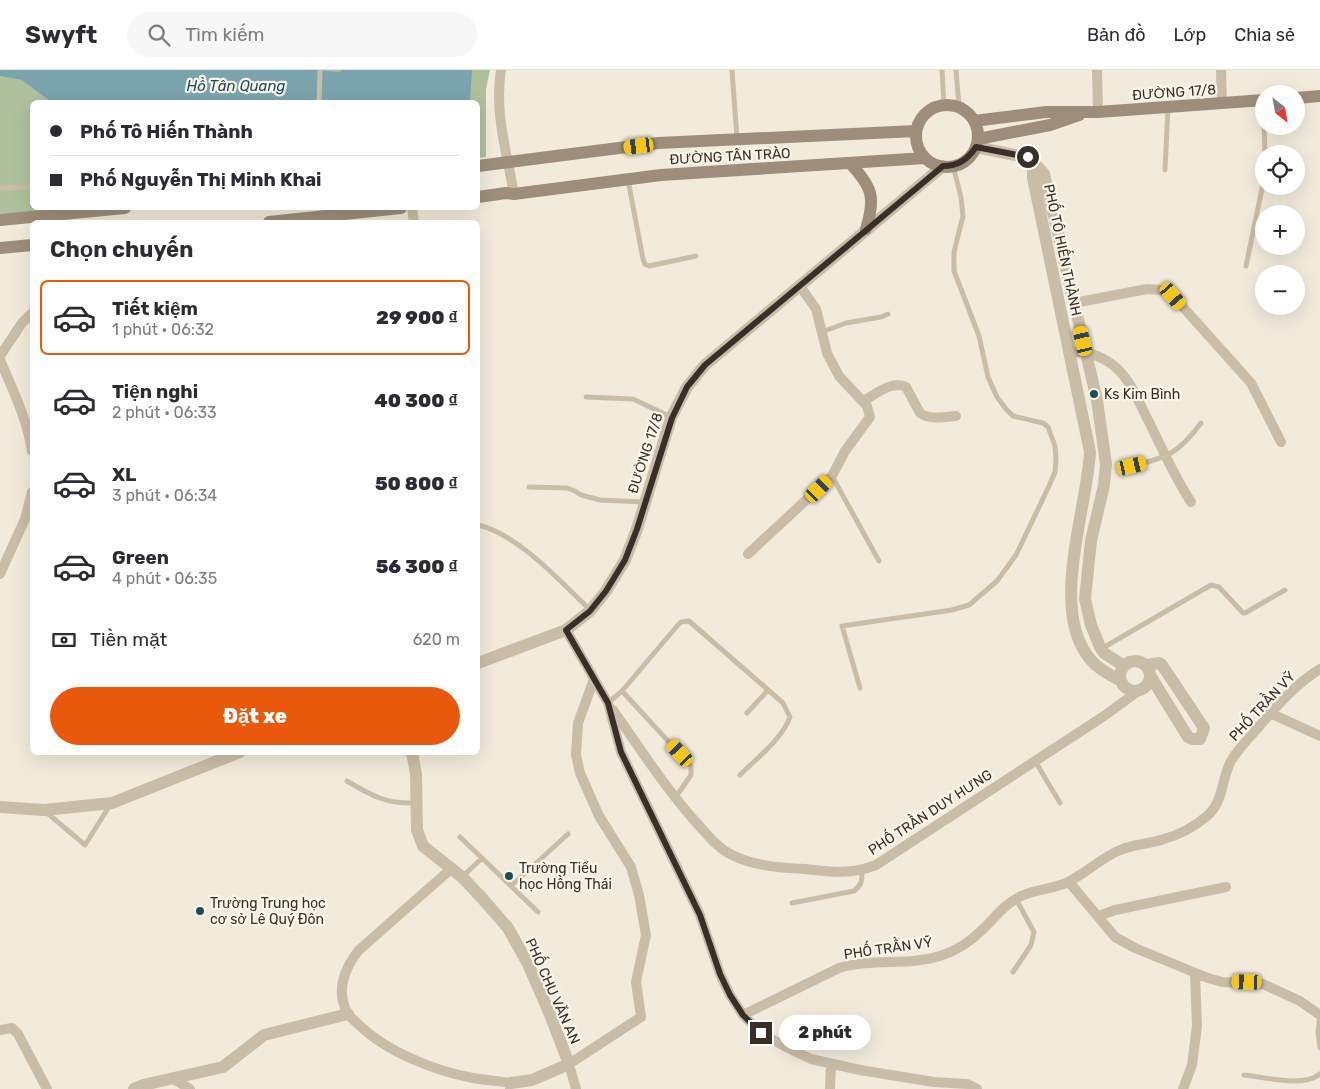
<!DOCTYPE html>
<html lang="vi">
<meta charset="utf-8">
<style>
:root{--surface:#fff;--page:#f7f7f7;--text:#2b2b33;--muted:#7c7c81;--line:#e1e1e2;--accent:#ea580c}
body{margin:0;font-family:Rubik,sans-serif;background:var(--page);color:var(--text);height:100vh;display:flex;flex-direction:column;font-size:19px;white-space:nowrap}
*{box-sizing:border-box;margin:0}
p{font-size:16px;color:var(--muted)}
.icon{flex:none;width:28px;height:28px;fill:none;stroke:currentColor;stroke-width:2;stroke-linecap:round;stroke-linejoin:round}
.map{position:relative;flex:1;overflow:hidden}
.side{position:absolute;left:30px;top:150px;width:450px;height:535px;display:flex;flex-direction:column;background:var(--surface);border-radius:8px;box-shadow:0 5px 20px #0002}
.side>*{flex:none}
.top-card{position:absolute;left:30px;top:30px;width:450px;height:110px;border-radius:8px;box-shadow:0 5px 20px #0002;display:grid;align-content:center;height:110px;padding:0 20px;background:var(--surface)}
.needle{width:32px;rotate:149deg}
.fabs{position:absolute;left:1255px;top:15px;display:grid;gap:10px}
.fabs a{display:grid;place-items:center;width:50px;height:50px;border-radius:50%;background:var(--surface);box-shadow:0 5px 20px #0002;font-size:25px}
.end{position:absolute;width:22px;height:22px;margin:-11px;border:6px solid #372f28;background:#fff;box-shadow:0 0 0 2px #fff}
.from{border-radius:50%}
.bubble{position:absolute;height:35px;border-radius:18px;background:var(--surface);box-shadow:0 5px 20px #0002;font-size:16px;font-weight:800;line-height:35px;text-align:center}
.car{position:absolute;width:15px;height:30px;margin:-15px -8px;border-radius:6px;box-shadow:0 0 4px 1px #0007;background:linear-gradient(#f5c518 24%,#345 0 40%,#f5c518 0 76%,#345 0 86%,#f5c518 0)}
.top-card b{display:flex;align-items:center;gap:18px;height:48px;font-size:19px}
.top-card b+b{border-top:1px solid var(--line)}
.top-card i{width:12px;height:12px;background:var(--text)}
ul{padding:0;list-style:none}
li{display:flex;align-items:center;gap:15px;height:75px;margin:0 10px 8px;padding:0 10px;border:2px solid transparent;border-radius:8px}
li div{flex:1}
li b{display:block;font-size:19px}
li em{font-style:normal;font-weight:800}
li.active{border-color:var(--accent)}
li>.icon{width:45px;height:45px;stroke-width:1.5}
h2{padding:0 20px;font-size:22px;line-height:60px}
.pay{display:flex;align-items:center;gap:12px;height:55px;padding:0 20px;font-size:19px}
.pay p{margin-inline-start:auto}
.primary-button{display:flex;gap:10px;margin-top:auto;padding:10px 20px}
.primary-button a{flex:1;height:58px;border-radius:30px;background:var(--accent);color:#fff;font-size:20px;font-weight:800;line-height:58px;text-align:center}
header{display:flex;align-items:center;gap:30px;box-sizing:border-box;height:70px;padding:0 25px;background:var(--surface);border-bottom:1px solid var(--line)}
header strong{font-size:24px}
nav{display:flex;gap:28px;margin-inline-start:auto;font-size:18px}
.search{width:350px;height:45px;background:var(--page);display:flex;align-items:center;gap:12px;box-sizing:border-box;padding:0 18px;border-radius:28px;color:var(--muted);font-size:19px}
.map>svg:first-child{display:block}
.green{fill:#afc19c}
.water{fill:#7ca4af}
.lines{fill:none;stroke-linecap:round;stroke-linejoin:round}
.service{stroke:#cabda8;stroke-width:5}
.minor{stroke:#cabda8;stroke-width:10}
.tertiary{stroke:#cabda8;stroke-width:12}
.secondary{stroke:#9e8d7a;stroke-width:12}
.route{stroke:#372f28;stroke-width:6}
.poi-dot{fill:#1e4b58;stroke:#f9f5e9;stroke-width:2}
.labels{text-anchor:middle;stroke-width:4.5;stroke-linejoin:round;paint-order:stroke}
.street-label{font-size:14px;fill:#372f28;stroke:#f9f5e9}
.poi-label{font-size:14px;fill:#372f28;stroke:#f9f5e9;text-anchor:start}
.water-label{font-size:15px;font-style:italic;fill:#1e4b58;stroke:#f9f5e9}
</style>
<header>
<strong>Swyft</strong>
<div class="search"><svg class="icon" aria-label="search" viewBox="0 0 24 24"><circle cx="10" cy="10" r="6"/><path d="M15 15l6 6"/></svg>Tìm kiếm</div>
<nav><a>Bản đồ</a><a>Lớp</a><a>Chia sẻ</a></nav>
</header>
<div class="map">
<svg width="1320" height="1019" viewBox="0 0 1320 1019">
<rect width="100%" height="100%" fill="#f2ebdc"/>
<!-- green -->
<path class="green" d="M0 0H490L486 19V87L478 88V32H32V138H106L0 148Z"/>
<!-- water -->
<path class="water" d="M0 0H321L339 2 342 0H472L470 32H51L22 10 0 6Z"/>
<g class="lines">
<!-- service -->
<path class="service" d="M732 0 737 68
M942 0 944 35
M956 0 959 37
M319 32 320 0
M1264 56 1265 84
M1165 100 1168 37
M628 110 643 189 645 194 649 196 696 186
M0 118 32 117
M1246 196 1263 114 1264 92
M822 262 846 253 881 247 888 244
M586 327 633 329 671 347
M1131 396C1167 388 1179 383 1201 353
M832 406 879 491
M529 417 567 418 575 421 581 425 600 430 644 432
M478 455C518 464 561 512 590 540
M1101 579 1211 515 1219 517 1243 543H1245L1285 520
M860 618 842 556 952 540 969 535 997 511 1016 485 1049 416 1055 402 1056 389 1055 376 1048 357 1043 353 1013 346 1006 339 997 327 988 307 979 266 954 201V182L963 146 961 127 953 96
M622 621 691 696V705L675 728
M608 633 622 621 678 555 681 552 689 551 783 633 790 647C782 669 757 688 740 705
M747 643 768 620
M1035 691 1060 733
M347 711C372 726 386 734 416 733
M46 742 85 775 110 735
M460 767 538 842
M462 807 482 788
M511 816 568 764
M792 833 854 821C862 815 862 810 862 801
M1013 902 1031 875 1034 862 1016 829
M1320 945 1318 962 1320 978
M1244 1005C1265 1007 1303 1018 1320 1004"/>
<!-- minor -->
<path class="minor" d="M501 0C494 41 507 84 514 124
M1097 0 1098 42
M1221 0 1222 33
M412 138 414 152
M1074 233 1147 219 1161 220 1173 226 1251 313 1281 372
M1069 282C1087 282 1098 284 1113 295 1130 308 1138 331 1148 350 1162 378 1174 406 1191 432
M0 286 22 253 32 243
M0 290C13 320 27 349 32 381
M863 331C875 325 891 310 906 317L920 343C930 350 944 347 956 346
M748 484 832 406 845 381 870 347 867 336 839 306 827 283 816 239 800 216
M0 504 25 449 32 422
M566 560 608 633 621 682 700 845 720 904 730 925 743 945 761 963 786 977 811 989 860 1000 934 1012 967 1014 977 1019
M613 640C639 677 664 716 694 750 706 763 718 779 734 786 755 796 782 798 805 799 831 802 851 805 876 795L1104 646 1137 622
M1270 643 1320 666
M451 799 359 880C344 899 335 921 348 944 351 948 356 952 359 955 387 982 435 1001 473 1008 485 1010 498 1011 511 1013
M1069 812 1115 867 1135 878 1208 908 1222 912 1263 914 1300 931 1320 945
M1099 846 1115 840 1226 817
M743 945 839 898C872 888 907 896 940 886 956 881 970 872 982 860 996 847 1003 835 1021 826 1036 819 1054 819 1068 812 1086 803 1101 788 1120 780 1134 774 1150 774 1164 769 1179 765 1195 756 1207 746 1224 731 1221 710 1231 691 1238 679 1248 669 1257 659 1276 637 1295 614 1320 599
M0 960 12 958 18 964 47 1019
M172 1008 190 1019
M576 1019 569 994 641 947 636 912 646 865 639 825 631 797 599 746 580 703 576 685 578 653 594 609
M830 1019 831 994
M1183 1019 1192 995 1197 956 1195 904"/>
<!-- tertiary -->
<path class="tertiary" d="M976 77 1030 88 1044 104 1097 330 1106 394 1104 415 1091 471 1085 529 1091 555 1100 577 1104 583 1124 596
M1033 91V108L1090 382C1087 440 1049 540 1090 589 1098 599 1110 605 1121 611
M1120 606a15 15 0 1 1 30 0a15 15 0 1 1-30 0Z
M478 593 566 560 590 541 606 521 625 490 637 459 671 348 687 317 705 295 943 96
M1146 595 1159 593 1162 595 1204 658 1200 669H1192L1188 667 1151 607
M412 682 416 704 417 760 423 776 462 807 481 827 508 858 528 894 549 942 569 994 532 1010 511 1013V1019
M0 737 44 740 112 733 240 682
M134 1019 143 1015 223 997 264 965 348 944"/>
<!-- secondary -->
<path class="secondary" d="M1296 28 1320 26
M916 66a31 31 0 1 1 62 0a31 31 0 1 1-62 0Z
M974 51 1046 42H1098L1264 30
M978 69 1050 55 1079 45
M850 93C872 117 876 127 866 159
M478 96 658 73 916 61
M478 127 506 123 514 124 661 105 925 88
M0 150 125 138
M269 152 401 138
M0 178 32 175"/>
</g>
<g class="lines">
<!-- route -->
<path class="route" d="M761 963 743 945 730 925 720 904 700 845 621 682 608 633 566 560 590 541 606 521 625 490 637 459 672 348 687 317 705 295 943 96C958 96 967 90 976 77L1028 87"/>
</g>
<!-- markers -->
<g class="poi-dot">
<circle cx="1094" cy="324" r="5"/>
<circle cx="509" cy="806" r="5"/>
<circle cx="200" cy="841" r="5"/>
</g>
<g class="labels">
<!-- street labels -->
<g class="street-label">
<text transform="translate(1174 22) rotate(-4)" y="5">ĐƯỜNG 17/8</text>
<text transform="translate(730 86) rotate(-3)" y="5">ĐƯỜNG TÂN TRÀO</text>
<text transform="translate(1063 180) rotate(78)" y="5">PHỐ TÔ HIẾN THÀNH</text>
<text transform="translate(645 383) rotate(-72)" y="5">ĐƯỜNG 17/8</text>
<text transform="translate(1262 636) rotate(-47)" y="5">PHỐ TRẦN VỸ</text>
<text transform="translate(930 742) rotate(-33)" y="5">PHỐ TRẦN DUY HƯNG</text>
<text transform="translate(888 878) rotate(-8)" y="5">PHỐ TRẦN VỸ</text>
<text transform="translate(553 921) rotate(66)" y="5">PHỐ CHU VĂN AN</text>
</g>
<!-- poi labels -->
<g class="poi-label">
<text x="1104" y="329">Ks Kim Bình</text>
<text x="519" y="803">Trường Tiểu<tspan x="519" dy="16">học Hồng Thái</tspan></text>
<text x="210" y="838">Trường Trung học<tspan x="210" dy="16">cơ sở Lê Quý Đôn</tspan></text>
</g>
<!-- water labels -->
<g class="water-label">
<text x="236" y="21">Hồ Tân Quang</text>
</g>
</g>
</svg>
<div class="fabs">
<a><svg class="needle" viewBox="-14 -14 28 28"><path d="M0-13l5 13h-10z" fill="#e53935"/><path d="M0 13l5-13h-10z" fill="#7c7c81"/></svg></a>
<a><svg class="icon" aria-label="locate" viewBox="0 0 24 24"><circle cx="12" cy="12" r="6"/><path d="M12 2v4M12 18v4M2 12h4M18 12h4"/></svg></a>
<a>+</a>
<a>−</a>
</div>
<i class="end from" style="left:1028px;top:87px"></i>
<i class="end" style="left:761px;top:963px"></i>
<div class="bubble" style="left:779px;top:945px;width:92px">2 phút</div>
<i class="car" style="left:639px;top:76px;rotate:263deg"></i>
<i class="car" style="left:1173px;top:226px;rotate:139deg"></i>
<i class="car" style="left:1083px;top:271px;rotate:347deg"></i>
<i class="car" style="left:1132px;top:396px;rotate:77deg"></i>
<i class="car" style="left:819px;top:419px;rotate:45deg"></i>
<i class="car" style="left:680px;top:683px;rotate:317deg"></i>
<i class="car" style="left:1247px;top:912px;rotate:272deg"></i>
<div class="top-card">
<b><i class="from"></i>Phố Tô Hiến Thành</b>
<b><i></i>Phố Nguyễn Thị Minh Khai</b>
</div>
<section class="side">
<h2>Chọn chuyến</h2>
<ul>
<li class="active"><svg class="icon" aria-label="car" viewBox="0 0 24 24"><path d="M5 17H2v-5l4-1 3-4h7l3 4 3 1v5h-3M9 17h6M6 11h13"/><circle cx="7" cy="17" r="2"/><circle cx="17" cy="17" r="2"/></svg><div><b>Tiết kiệm</b><p>1 phút · 06:32</p></div><em>29 900 ₫</em></li>
<li><svg class="icon" aria-label="car" viewBox="0 0 24 24"><path d="M5 17H2v-5l4-1 3-4h7l3 4 3 1v5h-3M9 17h6M6 11h13"/><circle cx="7" cy="17" r="2"/><circle cx="17" cy="17" r="2"/></svg><div><b>Tiện nghi</b><p>2 phút · 06:33</p></div><em>40 300 ₫</em></li>
<li><svg class="icon" aria-label="car" viewBox="0 0 24 24"><path d="M5 17H2v-5l4-1 3-4h7l3 4 3 1v5h-3M9 17h6M6 11h13"/><circle cx="7" cy="17" r="2"/><circle cx="17" cy="17" r="2"/></svg><div><b>XL</b><p>3 phút · 06:34</p></div><em>50 800 ₫</em></li>
<li><svg class="icon" aria-label="car" viewBox="0 0 24 24"><path d="M5 17H2v-5l4-1 3-4h7l3 4 3 1v5h-3M9 17h6M6 11h13"/><circle cx="7" cy="17" r="2"/><circle cx="17" cy="17" r="2"/></svg><div><b>Green</b><p>4 phút · 06:35</p></div><em>56 300 ₫</em></li>
</ul>
<div class="pay"><svg class="icon" aria-label="cash" viewBox="0 0 24 24"><path d="M3 7h18v10H3z"/><circle cx="12" cy="12" r="2"/></svg>Tiền mặt<p>620 m</p></div>
<div class="primary-button"><a>Đặt xe</a></div>
</section>
</div>
